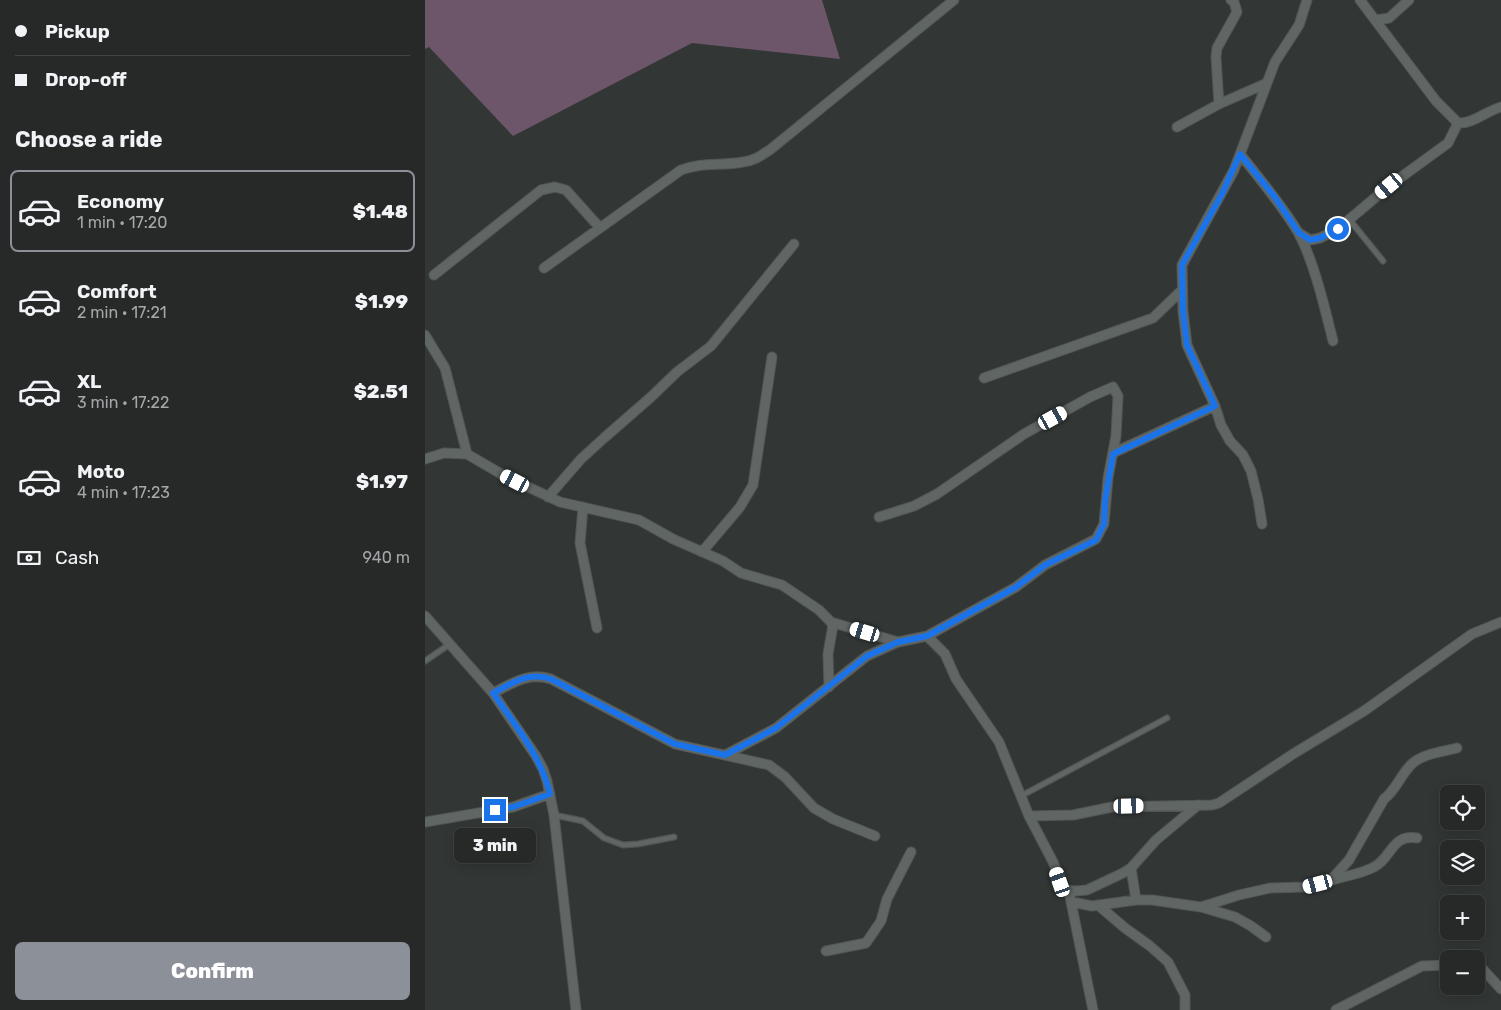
<!DOCTYPE html>
<meta charset="utf-8">
<style>
:root{--surface:#262928;--page:#2e3130;--text:#f1f3f6;--muted:#a4a6a8;--line:#424545;--accent:#8c9099}
body{margin:0;font-family:Rubik,sans-serif;background:var(--page);color:var(--text);height:100vh;display:flex;flex-direction:column;font-size:19px;white-space:nowrap}
*{box-sizing:border-box;margin:0}
p{font-size:16px;color:var(--muted)}
.icon{flex:none;width:28px;height:28px;fill:none;stroke:currentColor;stroke-width:2;stroke-linecap:round;stroke-linejoin:round}
.map{position:relative;flex:1;overflow:hidden}
.drawer{display:flex;flex-direction:column;background:var(--surface);width:425px}
.drawer>*{flex:none}
.top-card{display:grid;align-content:center;height:110px;padding:0 15px;background:var(--surface)}
.tools{position:absolute;left:1015px;top:785px;display:grid;gap:10px}
.tools a{display:grid;place-items:center;width:45px;height:45px;border-radius:8px;background:var(--surface);box-shadow:0 2px 12px #0003,0 0 0 1px var(--line);font-size:25px}
.end{position:absolute;width:22px;height:22px;margin:-11px;border:6px solid #1a73e8;background:#fff;box-shadow:0 0 0 2px #fff}
.from{border-radius:50%}
.bubble{position:absolute;height:35px;border-radius:8px;background:var(--surface);box-shadow:0 2px 12px #0003,0 0 0 1px var(--line);font-size:16px;font-weight:800;line-height:35px;text-align:center}
.car{position:absolute;width:15px;height:30px;margin:-15px -8px;border-radius:6px;box-shadow:0 0 4px 1px #0007;background:linear-gradient(#fff 24%,#345 0 40%,#fff 0 76%,#345 0 86%,#fff 0)}
.top-card b{display:flex;align-items:center;gap:18px;height:48px;font-size:19px}
.top-card b+b{border-top:1px solid var(--line)}
.top-card i{width:12px;height:12px;background:var(--text)}
ul{padding:0;list-style:none}
li{display:flex;align-items:center;gap:15px;height:82px;margin:0 10px 8px;padding:0 5px;border:2px solid transparent;border-radius:8px}
li div{flex:1}
li b{display:block;font-size:19px}
li em{font-style:normal;font-weight:800}
li.selected{border-color:var(--accent)}
li>.icon{width:45px;height:45px;stroke-width:1.5}
h2{padding:0 15px;font-size:22px;line-height:60px}
.pay{display:flex;align-items:center;gap:12px;height:55px;padding:0 15px;font-size:19px}
.pay p{margin-inline-start:auto}
.cta{display:flex;gap:10px;margin-top:auto;padding:10px 15px}
.cta a{flex:1;height:58px;border-radius:8px;background:var(--accent);color:#fff;font-size:20px;font-weight:800;line-height:58px;text-align:center}
main{display:flex;flex:1;min-height:0}
.map>svg:first-child{display:block}
.green{fill:#6d5669}
.lines{fill:none;stroke-linecap:round;stroke-linejoin:round}
.service-casing{stroke:#515654;stroke-width:7}
.minor-casing{stroke:#515654;stroke-width:11}
.service{stroke:#606664;stroke-width:4.5}
.minor{stroke:#606664;stroke-width:9}
.route{stroke:#1a73e8;stroke-width:6}
</style>
<main>
<section class="drawer">
<div class="top-card">
<b><i class="from"></i>Pickup</b>
<b><i></i>Drop-off</b>
</div>
<h2>Choose a ride</h2>
<ul>
<li class="selected"><svg class="icon" aria-label="car" viewBox="0 0 24 24"><path d="M5 17H2v-5l4-1 3-4h7l3 4 3 1v5h-3M9 17h6M6 11h13"/><circle cx="7" cy="17" r="2"/><circle cx="17" cy="17" r="2"/></svg><div><b>Economy</b><p>1 min · 17:20</p></div><em>$1.48</em></li>
<li><svg class="icon" aria-label="car" viewBox="0 0 24 24"><path d="M5 17H2v-5l4-1 3-4h7l3 4 3 1v5h-3M9 17h6M6 11h13"/><circle cx="7" cy="17" r="2"/><circle cx="17" cy="17" r="2"/></svg><div><b>Comfort</b><p>2 min · 17:21</p></div><em>$1.99</em></li>
<li><svg class="icon" aria-label="car" viewBox="0 0 24 24"><path d="M5 17H2v-5l4-1 3-4h7l3 4 3 1v5h-3M9 17h6M6 11h13"/><circle cx="7" cy="17" r="2"/><circle cx="17" cy="17" r="2"/></svg><div><b>XL</b><p>3 min · 17:22</p></div><em>$2.51</em></li>
<li><svg class="icon" aria-label="car" viewBox="0 0 24 24"><path d="M5 17H2v-5l4-1 3-4h7l3 4 3 1v5h-3M9 17h6M6 11h13"/><circle cx="7" cy="17" r="2"/><circle cx="17" cy="17" r="2"/></svg><div><b>Moto</b><p>4 min · 17:23</p></div><em>$1.97</em></li>
</ul>
<div class="pay"><svg class="icon" aria-label="cash" viewBox="0 0 24 24"><path d="M3 7h18v10H3z"/><circle cx="12" cy="12" r="2"/></svg>Cash<p>940 m</p></div>
<div class="cta"><a>Confirm</a></div>
</section>
<div class="map">
<svg width="1076" height="1010" viewBox="0 0 1076 1010">
<rect width="100%" height="100%" fill="#323735"/>
<!-- green -->
<path class="green" d="M0 0H397L415 59 267 43 88 136 4 47 0 49Z"/>
<g class="lines">
<defs>
<path id="service" d="M924 219 958 261
M0 661 25 644
M596 796 742 718
M129 815 158 821 179 838 198 845 213 844 249 837"/>
<path id="minor" d="M935 0 1011 101 1033 123C1048 124 1061 111 1076 107
M951 20 964 18 984 0
M794 104 791 57 792 48 812 12 809 2 806 0
M752 127 794 104 842 83
M815 154C835 179 856 204 873 232 889 261 900 309 908 341
M874 233 885 240 895 238 913 229 964 186 1023 143 1033 123
M119 268 256 170C276 162 297 166 318 162 329 161 337 155 346 149L529 0
M9 275 116 190 130 187 141 190 175 228
M0 335 20 368 42 454
M559 378 728 318 757 290
M688 453 790 406
M0 459 19 453 42 454 78 475 135 502 214 520 248 539 298 561 316 573 357 585 394 610 404 620 408 625 403 654 404 687
M123 497 156 459 179 438 226 397 252 372 286 346 369 244
M158 507 155 543 172 628
M837 524 833 499 826 471 818 455 805 441 796 425 790 406 762 345 758 311 757 265 809 170 850 62 874 25 882 0
M277 552 315 507 328 485 347 357
M0 616 68 693 111 756 118 769 122 781 129 815 151 1010
M406 622 473 642
M502 636 520 654 531 679 574 742 604 816 628 862 638 887 642 890 650 891 662 890 698 873 706 868 731 840 773 805
M68 693C88 683 103 672 126 679L250 744 344 765 360 777 389 808 408 819 450 836
M300 755 351 728 442 656 473 642 502 636 591 587 620 565 671 539 679 524 683 478 691 436 693 396 688 387 665 397 599 434 512 494 489 506 454 517
M604 816 648 815 687 807 787 805 794 803 868 754 939 711 1047 634 1076 622
M0 822 88 807 125 794
M706 868 711 900
M907 880C920 876 936 874 949 867 967 858 966 834 992 838
M645 897 668 1010
M647 902 667 906 711 900H727L776 907 810 917 826 926 841 937
M673 905 700 928 725 946 743 962 760 995V1010
M776 907 814 895 845 888 880 887 906 880 924 860 959 799C970 791 975 777 984 767 994 754 1017 752 1032 748
M401 951 441 943 456 921 462 899 486 852
M1051 964H1053L1076 989
M911 1010 997 966 1024 965"/>
</defs>
<!-- service casing -->
<use href="#service" class="service-casing"/>
<!-- minor casing -->
<use href="#minor" class="minor-casing"/>
<!-- service -->
<use href="#service" class="service"/>
<!-- minor -->
<use href="#minor" class="minor"/>
</g>
<g class="lines">
<!-- route -->
<path class="route" d="M70 810 88 807 125 794C116 756 90 725 68 693 88 683 103 671 126 679L250 744 300 755 351 728 442 656 473 642 502 636 591 587 620 565 671 540 679 524 680 501 688 454 790 406 762 345 758 311 757 265 797 194 815 154 849 196 874 233 885 240 895 238 913 229"/>
</g>
</svg>
<div class="tools">
<a><svg class="icon" aria-label="locate" viewBox="0 0 24 24"><circle cx="12" cy="12" r="6"/><path d="M12 2v4M12 18v4M2 12h4M18 12h4"/></svg></a>
<a><svg class="icon" aria-label="layers" viewBox="0 0 24 24"><path d="M12 4l9 5-9 5-9-5zM3 14l9 5 9-5"/></svg></a>
<a>+</a>
<a>−</a>
</div>
<i class="end from" style="left:913px;top:229px"></i>
<i class="end" style="left:70px;top:810px"></i>
<div class="bubble" style="left:29px;top:828px;width:82px">3 min</div>
<i class="car" style="left:964px;top:186px;rotate:230deg"></i>
<i class="car" style="left:628px;top:418px;rotate:61deg"></i>
<i class="car" style="left:90px;top:481px;rotate:297deg"></i>
<i class="car" style="left:440px;top:632px;rotate:287deg"></i>
<i class="car" style="left:704px;top:806px;rotate:89deg"></i>
<i class="car" style="left:635px;top:882px;rotate:341deg"></i>
<i class="car" style="left:893px;top:884px;rotate:255deg"></i>
</div>
</main>
